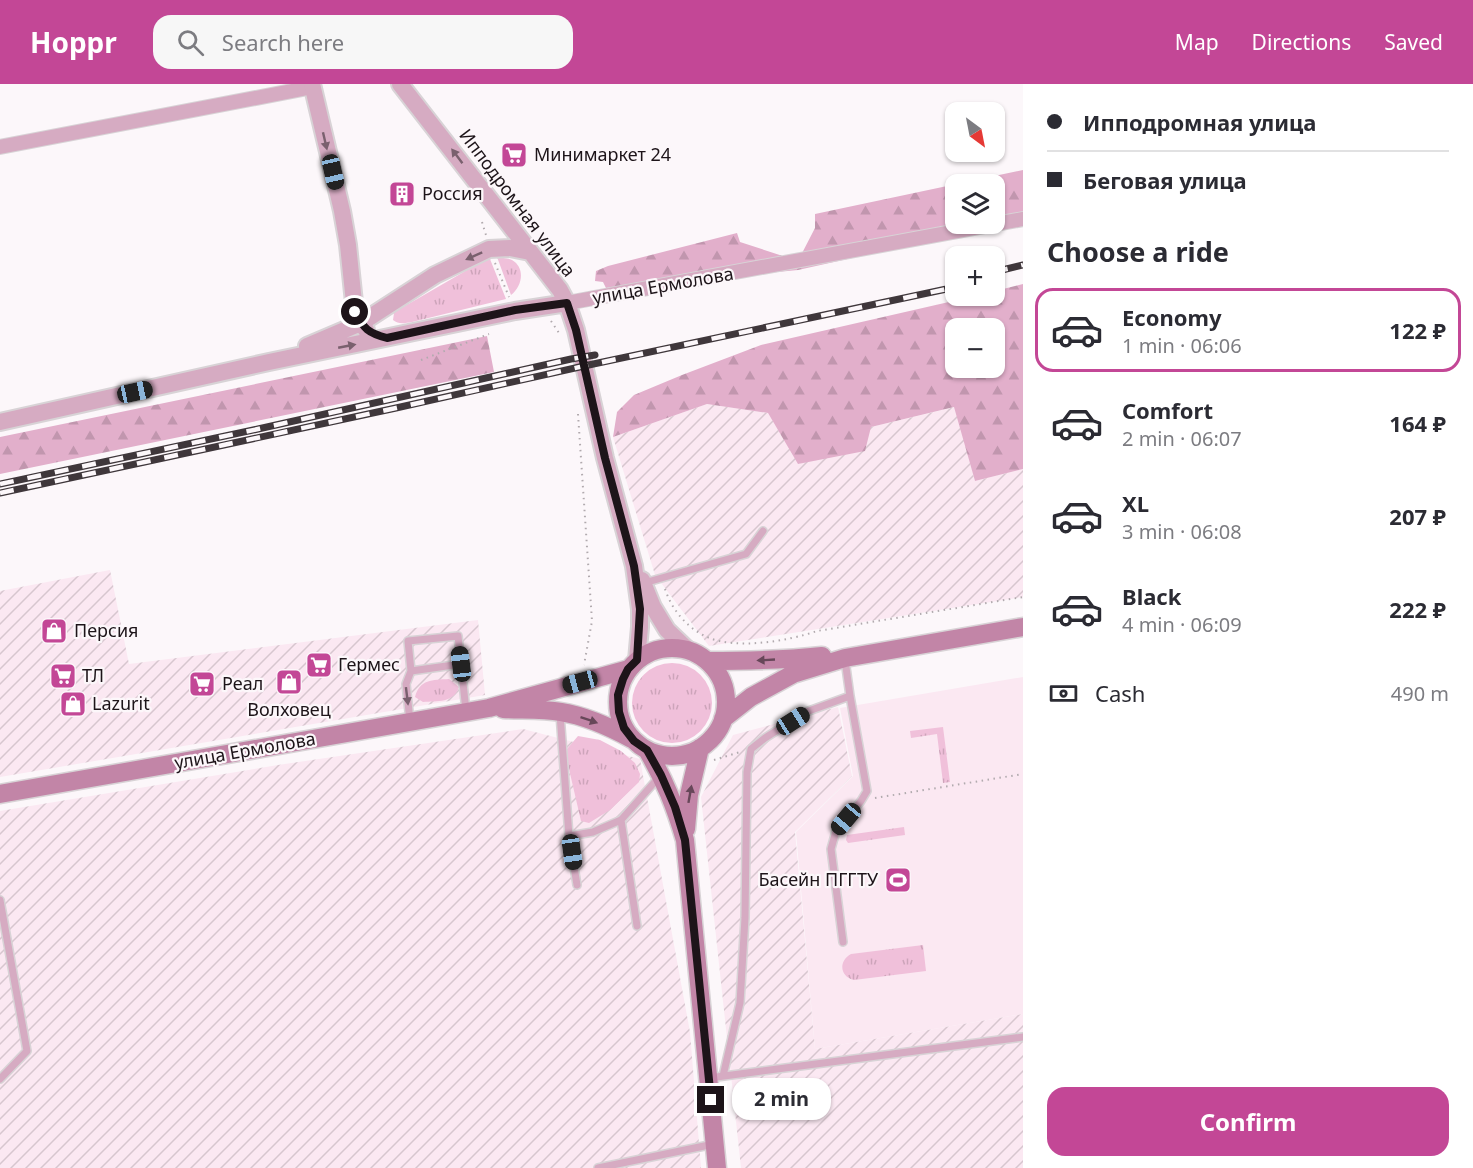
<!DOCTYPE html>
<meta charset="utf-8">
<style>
:root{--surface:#fff;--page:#f7f7f7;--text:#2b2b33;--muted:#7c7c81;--line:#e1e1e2;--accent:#c34796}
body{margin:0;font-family:"Noto Sans",sans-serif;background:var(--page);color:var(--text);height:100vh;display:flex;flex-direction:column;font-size:22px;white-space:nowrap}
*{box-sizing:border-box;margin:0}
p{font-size:20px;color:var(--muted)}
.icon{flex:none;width:33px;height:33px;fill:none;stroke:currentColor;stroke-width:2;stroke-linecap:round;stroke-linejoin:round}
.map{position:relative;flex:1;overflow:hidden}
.sheet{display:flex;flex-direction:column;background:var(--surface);width:450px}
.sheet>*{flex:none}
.banner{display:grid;align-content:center;height:132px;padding:0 24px;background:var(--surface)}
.needle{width:39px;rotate:148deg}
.tools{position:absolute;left:945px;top:18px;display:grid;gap:12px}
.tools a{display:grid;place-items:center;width:60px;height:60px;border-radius:12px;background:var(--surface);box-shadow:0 2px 4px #0004;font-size:30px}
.end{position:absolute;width:27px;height:27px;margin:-14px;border:8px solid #1d1419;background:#fff;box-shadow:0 0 0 3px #fff}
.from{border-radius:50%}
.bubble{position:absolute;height:42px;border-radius:18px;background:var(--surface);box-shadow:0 2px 4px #0004;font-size:20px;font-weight:700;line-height:42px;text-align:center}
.car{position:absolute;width:18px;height:36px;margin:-18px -9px;border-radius:8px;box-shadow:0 0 4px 2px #0007;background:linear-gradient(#222 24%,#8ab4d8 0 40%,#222 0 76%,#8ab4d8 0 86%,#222 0)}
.banner b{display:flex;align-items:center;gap:21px;height:57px;font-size:22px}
.banner b+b{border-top:2px solid var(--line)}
.banner i{width:15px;height:15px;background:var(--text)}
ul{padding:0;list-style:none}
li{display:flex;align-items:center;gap:18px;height:84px;margin:0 12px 9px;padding:0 12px;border:3px solid transparent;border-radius:18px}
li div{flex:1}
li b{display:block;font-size:22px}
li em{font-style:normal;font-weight:700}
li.on{border-color:var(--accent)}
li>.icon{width:54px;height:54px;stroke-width:1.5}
h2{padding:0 24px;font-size:27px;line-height:72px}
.pay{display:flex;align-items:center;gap:15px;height:66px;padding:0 24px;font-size:22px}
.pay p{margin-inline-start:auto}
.primary-button{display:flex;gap:12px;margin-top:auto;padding:12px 24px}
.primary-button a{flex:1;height:69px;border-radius:18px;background:var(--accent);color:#fff;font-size:24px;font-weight:700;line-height:69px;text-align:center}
header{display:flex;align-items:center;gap:36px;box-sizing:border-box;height:84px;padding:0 30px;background:var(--accent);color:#fff}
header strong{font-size:28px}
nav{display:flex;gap:33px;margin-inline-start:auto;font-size:21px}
.search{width:420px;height:54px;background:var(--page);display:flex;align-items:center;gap:15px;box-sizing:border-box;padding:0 21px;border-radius:18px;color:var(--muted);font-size:22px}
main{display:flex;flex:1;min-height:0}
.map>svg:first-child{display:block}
.built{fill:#fbe8f2}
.industrial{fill:url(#industrial-furrows)}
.grass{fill:url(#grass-tufts)}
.forest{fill:url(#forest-firs);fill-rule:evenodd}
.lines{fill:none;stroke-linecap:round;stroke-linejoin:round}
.service-casing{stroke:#d8d3d6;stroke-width:10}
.minor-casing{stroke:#d8d3d6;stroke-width:16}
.tertiary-casing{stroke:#d8d3d6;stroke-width:20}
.secondary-casing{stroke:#d8d3d6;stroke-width:21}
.path{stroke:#b1aaae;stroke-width:2;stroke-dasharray:1.5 4.5;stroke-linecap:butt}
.service{stroke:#d6abc2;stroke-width:7}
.minor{stroke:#d6abc2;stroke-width:14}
.tertiary{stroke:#d6abc2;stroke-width:16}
.secondary{stroke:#c285a7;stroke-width:18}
.rail-casing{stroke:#3f373b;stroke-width:7}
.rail{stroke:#fcf7fa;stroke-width:4.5;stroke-dasharray:14;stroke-linecap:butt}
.oneway{fill:#7a606e}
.oneway2{fill:#674759}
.route{stroke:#1d1419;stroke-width:8}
.labels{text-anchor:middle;stroke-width:4.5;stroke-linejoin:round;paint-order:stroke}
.poi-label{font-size:18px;fill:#1d1419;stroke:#fcf7fa;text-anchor:start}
.street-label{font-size:18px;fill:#1d1419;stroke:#fcf7fa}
</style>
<header>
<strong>Hoppr</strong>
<div class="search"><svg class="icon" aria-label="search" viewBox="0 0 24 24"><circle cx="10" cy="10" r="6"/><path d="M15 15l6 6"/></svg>Search here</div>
<nav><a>Map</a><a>Directions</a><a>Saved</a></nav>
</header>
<main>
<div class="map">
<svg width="1023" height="1084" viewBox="0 0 1023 1084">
<defs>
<pattern id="industrial-furrows" width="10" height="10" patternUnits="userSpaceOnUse" patternTransform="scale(1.5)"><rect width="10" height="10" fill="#fbe8f2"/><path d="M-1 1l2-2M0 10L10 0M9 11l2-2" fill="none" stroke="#d7c6cf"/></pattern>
<pattern id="grass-tufts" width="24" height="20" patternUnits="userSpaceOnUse" patternTransform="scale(1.5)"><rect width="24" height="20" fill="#f0c0da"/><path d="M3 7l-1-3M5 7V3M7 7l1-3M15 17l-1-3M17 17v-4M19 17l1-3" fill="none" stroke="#cda4ba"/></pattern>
<pattern id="forest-firs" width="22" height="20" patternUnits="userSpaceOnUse" patternTransform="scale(1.5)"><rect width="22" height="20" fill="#e2afcb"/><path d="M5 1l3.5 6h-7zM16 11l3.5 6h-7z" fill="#c196ae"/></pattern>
</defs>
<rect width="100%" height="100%" fill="#fcf7fa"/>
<!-- built -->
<path class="built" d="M1023 593V930L815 965 796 748 853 692 840 624Z"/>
<!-- industrial -->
<path class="industrial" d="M707 320 768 329 799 380 871 343 955 323 975 397 1023 385V513L709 562 655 491 613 353Z
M110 486 129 580 478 536 485 611 0 693V507Z
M838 623 852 692 795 748 815 965 1023 930V1084H741L701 713 733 651Z
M523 645 640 675 690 948 701 1084H0V727L278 681Z"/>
<!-- grass -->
<path class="grass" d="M497 173C501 174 508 174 512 176 526 184 522 203 511 211Z
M490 175 506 215 412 238C405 239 399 241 393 236L394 229 398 226 481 178Z
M632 619a40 40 0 1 1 80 0a40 40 0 1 1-80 0Z
M449 595 459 603C454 619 437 617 423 618L415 613C420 595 432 596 449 595Z
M943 643 950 698 943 699 937 650 911 654 910 647Z
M578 652 600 656 621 667 635 679 640 690 639 698 610 726 589 739 581 737 566 672 567 665Z
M904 743 905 751 848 759 846 756 847 751Z
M923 861 926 887 854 896C840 893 838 877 851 870Z"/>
<!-- forest -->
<path class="forest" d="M1023 86V136L798 186 606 204 603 198 595 197 596 187 608 182 737 149 740 158 798 177 815 144V130ZM956 100H994V140H956Z
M1023 200V385L975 397 954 323 871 343 865 367 798 380 768 329 707 320 613 353 617 328 634 311 682 291 761 261 975 212H994L995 207ZM956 244H994V284H956Z
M487 252 494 288 0 390V353Z"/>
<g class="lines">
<defs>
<path id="service" d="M644 499 746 470 763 447
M411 587 461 580
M560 630 569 752 577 801
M410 637 406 600 411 587 408 557 458 552 466 627
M621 736 637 842
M569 752 593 748 621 736 660 692
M0 816 27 967 0 995
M843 858 831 765 836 747 861 717 867 707 850 612 845 576
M723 992 740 919 745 834 747 688 751 665 765 654 806 628 850 612
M709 994 1023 953
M598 1084 714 1060"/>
<path id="minor" d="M0 63 313 3
M567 219 1023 135"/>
<path id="tertiary" d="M312 0 342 127 348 161 355 228 366 246
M400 0 560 206 567 219 576 246 605 374 634 482 640 525V543L637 576
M307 262 361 239 435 191 489 165 510 164 530 168
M0 338 269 278 515 227 567 219
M642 496 653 523 667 546 689 567"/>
<path id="secondary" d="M618 618a54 54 0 1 1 108 0a54 54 0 1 1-108 0Z
M707 577C746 577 784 576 822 572
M503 625C522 626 542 625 561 628 586 632 610 643 632 655
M723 635 751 613 793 590 845 574 1023 543
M647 666C665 697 675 722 685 756L717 1084
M0 710 489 624 629 585
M686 745 689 711 700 664"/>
</defs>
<!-- service casing -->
<use href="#service" class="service-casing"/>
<!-- minor casing -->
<use href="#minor" class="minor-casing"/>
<!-- tertiary casing -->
<use href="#tertiary" class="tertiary-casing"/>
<!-- secondary casing -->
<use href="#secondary" class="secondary-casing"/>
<!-- path -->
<path class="path" d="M482 138 486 151
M495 179 509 213
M551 237 561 252
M421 276 489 250
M578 330 592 537 584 581
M665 505C672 526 687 544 707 553 736 566 788 557 817 547L1023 513
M714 676 740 668
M875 714 1023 690"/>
<!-- service -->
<use href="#service" class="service"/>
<!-- minor -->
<use href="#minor" class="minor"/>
<!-- tertiary -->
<use href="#tertiary" class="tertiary"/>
<!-- secondary -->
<use href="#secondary" class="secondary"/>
<defs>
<path id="rail" d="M994 188 1023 181
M0 400 258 345 571 275 595 271
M0 409 396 324 584 282 956 203"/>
</defs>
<!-- rail casing -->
<use href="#rail" class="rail-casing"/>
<!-- rail -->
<use href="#rail" class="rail"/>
</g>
<!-- one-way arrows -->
<defs><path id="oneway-solid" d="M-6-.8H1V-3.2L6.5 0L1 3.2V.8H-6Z" transform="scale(1.5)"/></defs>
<g class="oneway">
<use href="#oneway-solid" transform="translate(325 57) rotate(77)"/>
<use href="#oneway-solid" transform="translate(457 72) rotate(-127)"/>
<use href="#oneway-solid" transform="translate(474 172) rotate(156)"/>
<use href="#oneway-solid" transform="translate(347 262) rotate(-11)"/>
<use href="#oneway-solid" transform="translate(407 612) rotate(83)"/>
</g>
<g class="oneway2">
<use href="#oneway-solid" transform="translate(766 576) rotate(177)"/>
<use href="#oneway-solid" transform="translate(589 636) rotate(19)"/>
<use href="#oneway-solid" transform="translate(690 710) rotate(-80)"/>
</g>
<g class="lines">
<!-- route -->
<path class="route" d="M355 228C364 245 368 249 387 254L515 226 567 219 576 246 605 374 634 482 640 525 637 576 628 585 623 595 618 611 619 628 624 644 634 657 647 666 661 691 675 723 685 756 711 1016"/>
</g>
<!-- icons -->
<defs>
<symbol id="supermarket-square" viewBox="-11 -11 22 22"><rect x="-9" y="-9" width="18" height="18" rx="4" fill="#c34796" stroke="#fcf7fa"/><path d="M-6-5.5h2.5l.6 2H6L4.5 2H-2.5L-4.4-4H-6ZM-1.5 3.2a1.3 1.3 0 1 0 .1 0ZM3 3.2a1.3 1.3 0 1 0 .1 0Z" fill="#fff"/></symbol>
<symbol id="building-square" viewBox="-11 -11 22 22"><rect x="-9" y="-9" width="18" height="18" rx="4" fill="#c34796" stroke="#fcf7fa"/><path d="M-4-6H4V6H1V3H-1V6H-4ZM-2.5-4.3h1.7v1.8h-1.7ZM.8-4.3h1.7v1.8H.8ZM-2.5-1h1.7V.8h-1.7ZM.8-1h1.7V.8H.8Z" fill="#fff"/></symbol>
<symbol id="shop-square" viewBox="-11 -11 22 22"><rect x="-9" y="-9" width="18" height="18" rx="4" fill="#c34796" stroke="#fcf7fa"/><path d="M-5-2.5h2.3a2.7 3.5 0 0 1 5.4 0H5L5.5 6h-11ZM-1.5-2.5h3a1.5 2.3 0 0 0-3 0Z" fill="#fff"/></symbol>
<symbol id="stadium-square" viewBox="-11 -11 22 22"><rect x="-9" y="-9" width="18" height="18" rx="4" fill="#c34796" stroke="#fcf7fa"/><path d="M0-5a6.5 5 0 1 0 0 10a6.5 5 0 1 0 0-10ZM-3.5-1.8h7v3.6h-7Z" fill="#fff"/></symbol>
</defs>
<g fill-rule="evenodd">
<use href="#supermarket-square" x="499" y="56" width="30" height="30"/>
<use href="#building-square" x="387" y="95" width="30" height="30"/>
<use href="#shop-square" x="39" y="532" width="30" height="30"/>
<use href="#supermarket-square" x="304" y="566" width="30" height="30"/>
<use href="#supermarket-square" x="48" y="577" width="30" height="30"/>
<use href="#shop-square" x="274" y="583" width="30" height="30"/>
<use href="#supermarket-square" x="187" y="585" width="30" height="30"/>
<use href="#shop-square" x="58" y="605" width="30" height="30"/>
<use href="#stadium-square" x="883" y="781" width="30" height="30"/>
</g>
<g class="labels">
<!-- poi labels -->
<g class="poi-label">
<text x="534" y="77">Минимаркет 24</text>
<text x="422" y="116">Россия</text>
<text x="74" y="553">Персия</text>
<text x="338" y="587">Гермес</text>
<text x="82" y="598">ТЛ</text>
<text x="222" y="606">Реал</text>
<text x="92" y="626">Lazurit</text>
<text x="289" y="632" text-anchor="middle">Волховец</text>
<text x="878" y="802" text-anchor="end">Басейн ПГГТУ</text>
</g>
<!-- street labels -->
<g class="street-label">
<text transform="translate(517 119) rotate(53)" y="6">Ипподромная улица</text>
<text transform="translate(663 202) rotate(-10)" y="6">улица Ермолова</text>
<text transform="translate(245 667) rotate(-10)" y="6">улица Ермолова</text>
</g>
</g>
</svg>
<div class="tools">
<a><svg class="needle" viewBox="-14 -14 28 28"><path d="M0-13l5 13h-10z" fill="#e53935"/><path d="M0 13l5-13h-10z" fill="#7c7c81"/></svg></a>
<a><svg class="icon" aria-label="layers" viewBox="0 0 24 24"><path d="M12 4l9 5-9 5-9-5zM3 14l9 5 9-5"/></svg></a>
<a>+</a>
<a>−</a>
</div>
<i class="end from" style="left:355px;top:228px"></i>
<i class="end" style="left:711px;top:1016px"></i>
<div class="bubble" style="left:732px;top:994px;width:99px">2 min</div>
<i class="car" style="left:333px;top:88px;rotate:167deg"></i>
<i class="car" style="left:135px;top:308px;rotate:78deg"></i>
<i class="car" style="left:461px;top:580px;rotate:353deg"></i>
<i class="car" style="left:580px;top:598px;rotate:255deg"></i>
<i class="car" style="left:793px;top:637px;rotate:58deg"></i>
<i class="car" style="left:846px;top:735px;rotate:220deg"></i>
<i class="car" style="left:572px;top:768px;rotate:172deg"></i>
</div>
<section class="sheet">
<div class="banner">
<b><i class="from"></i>Ипподромная улица</b>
<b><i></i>Беговая улица</b>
</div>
<h2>Choose a ride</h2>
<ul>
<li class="on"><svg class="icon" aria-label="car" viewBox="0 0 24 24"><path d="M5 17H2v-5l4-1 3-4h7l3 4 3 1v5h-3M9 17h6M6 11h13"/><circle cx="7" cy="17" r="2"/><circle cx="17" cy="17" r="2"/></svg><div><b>Economy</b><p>1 min · 06:06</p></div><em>122 ₽</em></li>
<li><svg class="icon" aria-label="car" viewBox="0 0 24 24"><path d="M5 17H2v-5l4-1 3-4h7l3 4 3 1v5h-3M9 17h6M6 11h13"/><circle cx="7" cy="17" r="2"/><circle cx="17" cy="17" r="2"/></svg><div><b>Comfort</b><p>2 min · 06:07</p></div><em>164 ₽</em></li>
<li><svg class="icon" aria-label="car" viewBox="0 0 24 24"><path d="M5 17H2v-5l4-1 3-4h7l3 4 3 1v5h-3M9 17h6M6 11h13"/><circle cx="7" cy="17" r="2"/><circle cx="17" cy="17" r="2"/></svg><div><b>XL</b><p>3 min · 06:08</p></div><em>207 ₽</em></li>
<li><svg class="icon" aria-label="car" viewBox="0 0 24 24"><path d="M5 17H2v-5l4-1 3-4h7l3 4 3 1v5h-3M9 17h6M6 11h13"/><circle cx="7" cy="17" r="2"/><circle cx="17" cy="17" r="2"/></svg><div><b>Black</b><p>4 min · 06:09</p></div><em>222 ₽</em></li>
</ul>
<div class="pay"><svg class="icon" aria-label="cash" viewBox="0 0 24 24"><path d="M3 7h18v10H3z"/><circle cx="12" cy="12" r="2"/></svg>Cash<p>490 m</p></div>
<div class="primary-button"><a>Confirm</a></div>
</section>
</main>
